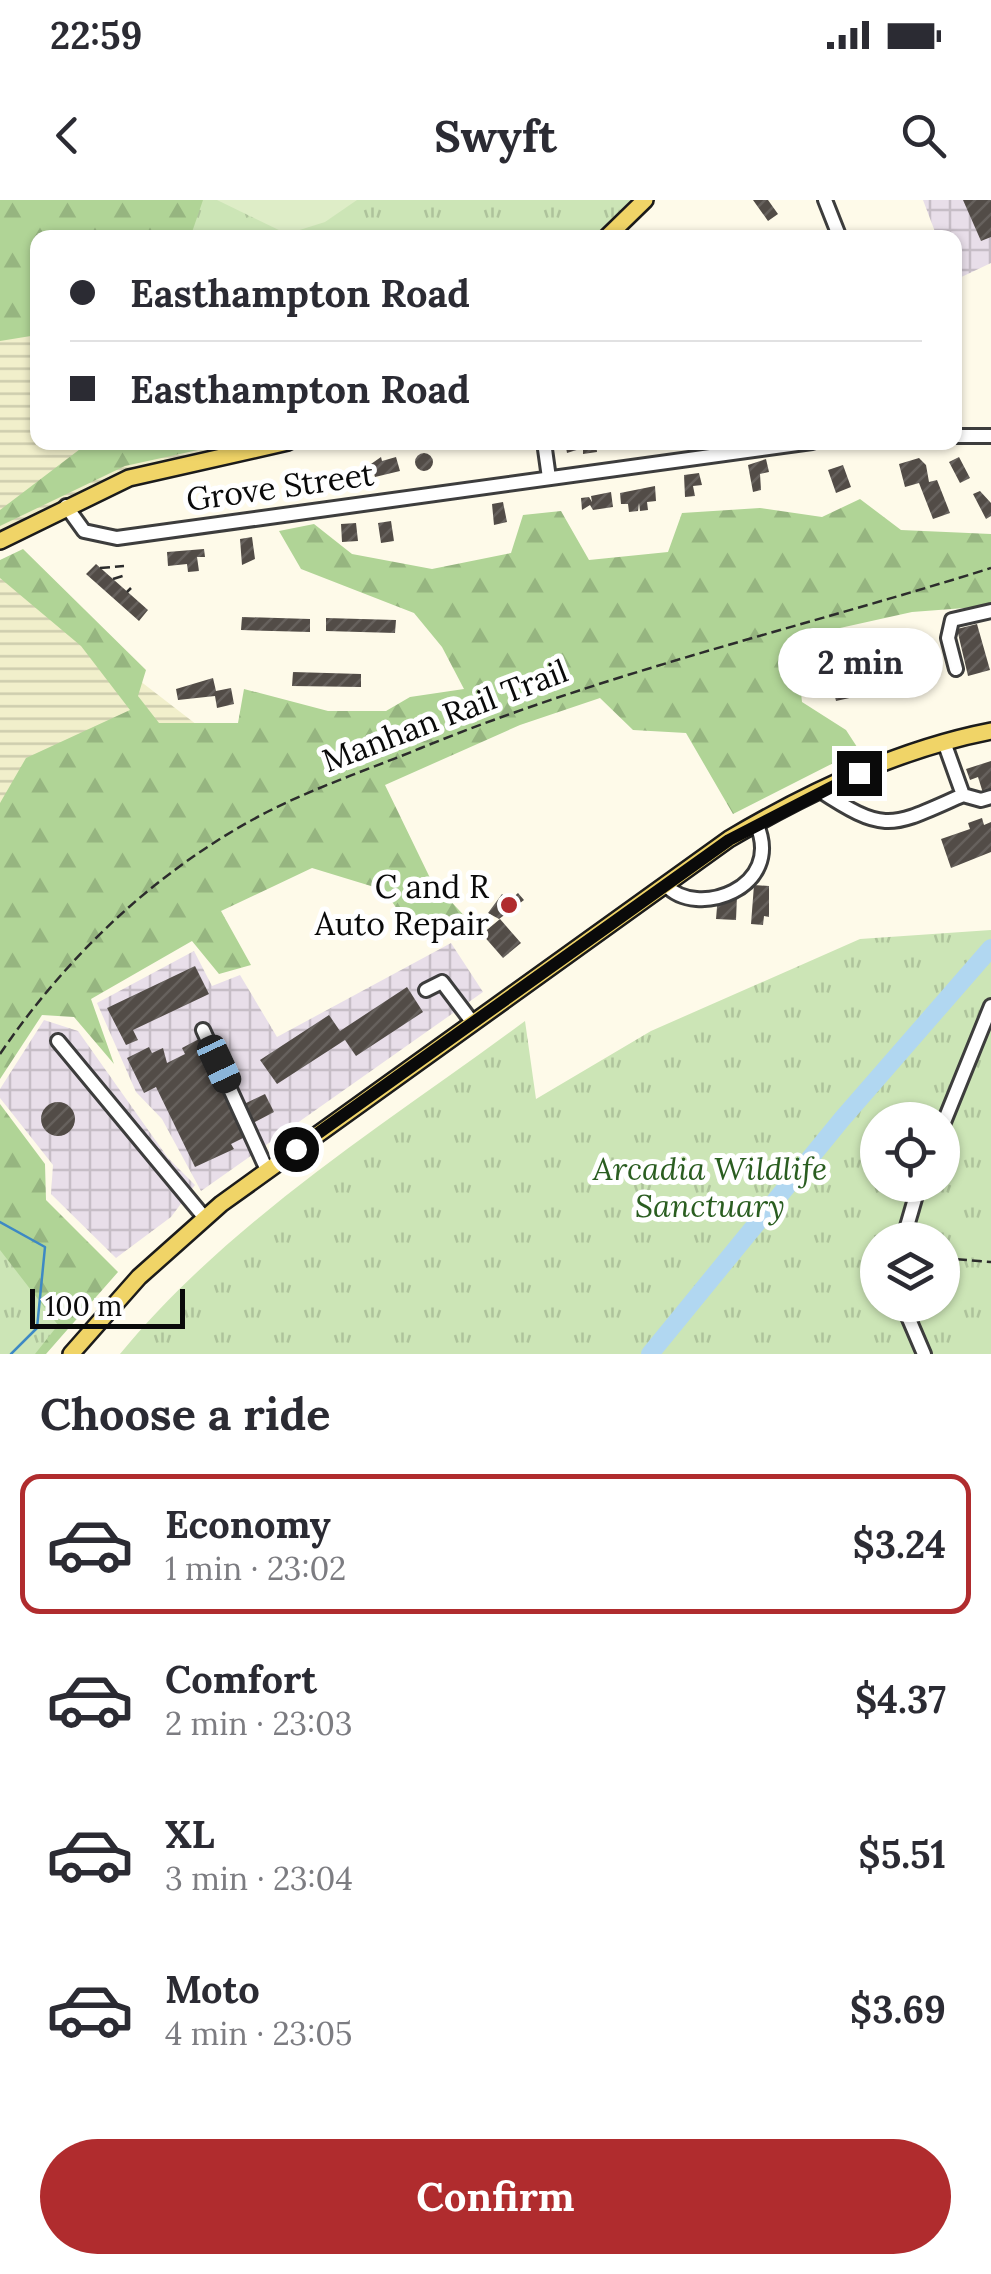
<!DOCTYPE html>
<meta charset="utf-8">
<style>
:root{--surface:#fff;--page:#f7f7f7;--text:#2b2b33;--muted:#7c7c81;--line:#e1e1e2;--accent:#b02c2e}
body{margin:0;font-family:Lora,serif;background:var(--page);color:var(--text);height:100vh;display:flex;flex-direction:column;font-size:38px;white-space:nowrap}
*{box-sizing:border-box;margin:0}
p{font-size:32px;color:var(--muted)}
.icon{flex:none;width:55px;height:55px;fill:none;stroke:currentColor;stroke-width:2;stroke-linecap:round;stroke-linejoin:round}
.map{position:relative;height:1154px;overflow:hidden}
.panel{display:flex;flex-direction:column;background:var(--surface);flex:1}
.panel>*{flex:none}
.banner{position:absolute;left:30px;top:30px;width:932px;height:220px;border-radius:20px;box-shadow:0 2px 8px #0004;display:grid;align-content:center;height:220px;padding:0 40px;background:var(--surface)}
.buttons{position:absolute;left:860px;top:902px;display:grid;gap:20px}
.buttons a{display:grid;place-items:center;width:100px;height:100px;border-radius:50%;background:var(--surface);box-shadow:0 2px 8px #0004;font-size:50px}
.scale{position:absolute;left:30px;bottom:25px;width:155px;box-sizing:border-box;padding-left:10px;border:5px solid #0a0a0a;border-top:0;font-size:28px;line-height:35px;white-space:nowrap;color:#0a0a0a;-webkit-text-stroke:8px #fff;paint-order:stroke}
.end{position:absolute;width:45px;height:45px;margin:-22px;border:12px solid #0a0a0a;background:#fff;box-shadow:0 0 0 5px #fff}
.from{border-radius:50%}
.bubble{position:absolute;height:70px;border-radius:35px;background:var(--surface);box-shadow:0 2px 8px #0004;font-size:32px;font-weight:700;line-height:70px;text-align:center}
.car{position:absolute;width:30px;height:60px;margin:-30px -15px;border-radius:12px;box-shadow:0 0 8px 2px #0007;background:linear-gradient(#222 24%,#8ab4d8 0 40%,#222 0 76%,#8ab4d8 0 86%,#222 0)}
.banner b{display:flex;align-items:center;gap:35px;height:95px;font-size:38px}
.banner b+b{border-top:2px solid var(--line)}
.banner i{width:25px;height:25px;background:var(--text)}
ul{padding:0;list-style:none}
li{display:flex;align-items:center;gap:30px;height:140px;margin:0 20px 15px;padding:0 20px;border:5px solid transparent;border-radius:20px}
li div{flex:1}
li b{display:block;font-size:38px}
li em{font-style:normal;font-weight:700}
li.selected{border-color:var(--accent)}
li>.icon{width:90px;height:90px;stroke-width:1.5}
h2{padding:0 40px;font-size:45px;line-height:120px}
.primary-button{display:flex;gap:20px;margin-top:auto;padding:20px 40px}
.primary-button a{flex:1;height:115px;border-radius:60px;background:var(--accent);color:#fff;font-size:40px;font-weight:700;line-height:115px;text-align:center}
.status{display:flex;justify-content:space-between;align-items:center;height:70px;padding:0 50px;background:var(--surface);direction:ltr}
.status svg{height:28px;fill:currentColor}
header{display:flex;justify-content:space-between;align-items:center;height:130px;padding:0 40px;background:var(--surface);font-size:45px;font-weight:700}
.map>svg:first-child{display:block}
.industrial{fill:url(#industrial-grid)}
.farmland{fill:url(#farmland-rules)}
.forest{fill:url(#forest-firs)}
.park{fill:url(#park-tufts);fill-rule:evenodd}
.pitch{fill:#deedc7}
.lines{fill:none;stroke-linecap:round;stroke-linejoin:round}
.stream{stroke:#3d89c4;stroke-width:2.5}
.river{stroke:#b1d7f1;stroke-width:18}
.building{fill:url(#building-hatch)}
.minor-casing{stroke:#3d3d3d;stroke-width:18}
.major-casing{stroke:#1b1b1b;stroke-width:20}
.path{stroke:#2c2c2c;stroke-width:2.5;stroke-dasharray:10 5;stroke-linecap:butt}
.minor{stroke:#fff;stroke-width:12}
.major{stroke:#f0d467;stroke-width:15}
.route{stroke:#0a0a0a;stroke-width:12}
.poi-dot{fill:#b02c2e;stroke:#fff;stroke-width:4}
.labels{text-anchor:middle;stroke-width:10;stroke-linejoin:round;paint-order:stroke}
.street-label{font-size:32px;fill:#0a0a0a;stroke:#fff}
.poi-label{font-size:32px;fill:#0a0a0a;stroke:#fff;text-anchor:end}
.park-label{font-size:32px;font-style:italic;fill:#2a5d20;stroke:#fff}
</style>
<div class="status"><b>22:59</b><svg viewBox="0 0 49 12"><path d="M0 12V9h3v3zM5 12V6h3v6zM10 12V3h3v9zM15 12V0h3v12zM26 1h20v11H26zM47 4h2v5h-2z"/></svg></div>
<header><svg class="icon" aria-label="back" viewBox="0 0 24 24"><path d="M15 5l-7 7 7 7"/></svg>Swyft<svg class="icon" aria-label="search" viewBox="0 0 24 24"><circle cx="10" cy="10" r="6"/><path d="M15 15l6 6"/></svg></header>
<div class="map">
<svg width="991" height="1154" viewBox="0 0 991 1154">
<defs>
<pattern id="industrial-grid" width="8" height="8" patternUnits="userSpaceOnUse" patternTransform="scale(2.5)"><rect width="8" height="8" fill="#e8dee9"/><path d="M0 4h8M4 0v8" fill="none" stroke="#c6bdc6"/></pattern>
<pattern id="farmland-rules" width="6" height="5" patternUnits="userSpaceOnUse" patternTransform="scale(2.5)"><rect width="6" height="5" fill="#f1efcb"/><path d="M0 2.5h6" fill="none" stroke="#cdccad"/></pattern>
<pattern id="forest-firs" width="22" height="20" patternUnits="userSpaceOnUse" patternTransform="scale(2.5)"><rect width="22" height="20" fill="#b0d496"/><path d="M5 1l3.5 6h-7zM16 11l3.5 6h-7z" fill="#96b580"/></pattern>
<pattern id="park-tufts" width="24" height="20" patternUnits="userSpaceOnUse" patternTransform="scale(2.5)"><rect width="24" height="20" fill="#cce5b6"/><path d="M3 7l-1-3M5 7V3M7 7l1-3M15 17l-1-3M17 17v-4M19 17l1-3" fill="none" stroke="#aec39b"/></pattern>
<pattern id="building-hatch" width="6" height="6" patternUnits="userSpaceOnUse" patternTransform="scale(2.5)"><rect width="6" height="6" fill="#524c47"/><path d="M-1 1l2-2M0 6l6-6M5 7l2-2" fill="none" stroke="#66615d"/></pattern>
</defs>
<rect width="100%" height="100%" fill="#fefae9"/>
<!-- industrial -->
<path class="industrial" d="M923 0H991V63L955 80V38L937 37Z
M451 743 483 792 201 991 162 919 136 892 97 803 194 751 212 786 240 775 277 837Z
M44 820 78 831 168 958 195 985 171 1017 116 1058 51 994 53 965 0 898V889Z"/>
<!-- farmland -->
<path class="farmland" d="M0 0 38 38V242L242 243 108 277 0 331Z
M0 373 284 592 0 821Z"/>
<!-- forest -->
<path class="forest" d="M0 0H212L274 37 38 38 37 135 0 141Z
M88 243V242L230 243 125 266 0 326V310Z
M860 299 901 330 991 334V406L912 412 795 438 802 502 846 530 859 550 733 614 686 533 633 530 600 498 520 525 385 585 431 680 471 723 410 728 384 690 312 668 221 711 251 765 219 774 192 741 91 799 114 864 74 817 42 815 0 879V603L26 558 130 510 81 446 0 378V360L23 349 146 470 138 496 159 523H238L244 489 328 511H386L410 497 464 489 442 447 414 413 301 369 279 331 314 324 352 354 432 369 511 353 523 315 561 311 589 360 668 352 682 313 760 308 822 317Z
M0 904 45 964 46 1000 118 1072 46 1154H0Z"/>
<!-- park -->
<path class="park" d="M203 0H631L593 37H443L431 30 420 38H190Z
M991 730V1154H120C231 1019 386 924 525 821L536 899 651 831 860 739ZM878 920H942V985H878ZM878 1040H942V1105H878Z
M0 1050 58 1125 35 1154H0Z"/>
<!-- pitch -->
<path class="pitch" d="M217 0H357L325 22 287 34Z"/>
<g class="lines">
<!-- stream -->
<path class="stream" d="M0 1022 45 1047 37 1128 11 1154"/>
<!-- river -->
<path class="river" d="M650 1154 842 919 991 748"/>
</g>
<!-- building -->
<path class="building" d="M753 0H768L778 14 768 21Z
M963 0H991V37L981 41Z
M565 242H596L597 252 583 254V248L567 253Z
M415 262a9 9 0 1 1 18 0a9 9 0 1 1-18 0Z
M381 257 382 261 396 257 400 271 375 277 371 264Z
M959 257 970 278 960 283 949 262Z
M919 258 926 265 929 282 937 280 950 313 933 319 919 283 905 287 899 264Z
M766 259 769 272 760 274 761 290 753 292 748 265Z
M843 265 851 287 836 293 828 270Z
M699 273 702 285 693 286 695 296 685 297 684 275Z
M655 286 656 301 647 302 648 310 640 311 639 303 638 311 629 312 628 304H621L620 293Z
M980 291 991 303V316L986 319 973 294Z
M611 292 613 307 593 310 590 305 582 310 581 298 589 297 592 302 591 296Z
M503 302 507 322 494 325 492 304Z
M391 321 394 341 381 343 378 323Z
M356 323 358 341 342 342 341 324Z
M252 337 255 359 242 365 240 339Z
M204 349 205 357H197L199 371 188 372 187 364 168 366 167 352Z
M96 364 148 410 139 421 86 374Z
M242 417 310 419V432L241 430Z
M326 418 396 420 395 433 326 431Z
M977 424 990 470 968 476 957 429Z
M293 472 361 474V487L292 486Z
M857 472 863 495 836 501 833 489 849 485 846 475Z
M213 478 216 491 231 488 234 504 217 508 215 496 178 500 176 489Z
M991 561V590L983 593 978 577 970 580 966 569Z
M982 618 984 625 991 622V652L951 668 941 639 970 629 968 623Z
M754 685 769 686V717L764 716 763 725 751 724Z
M518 693 524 700 499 719 488 713 502 694 509 701Z
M718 695 737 696 736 720 716 719Z
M500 719 521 743 503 758 482 734Z
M195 766 209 794 133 830 138 840 126 845 107 808Z
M407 787 423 812 356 856 345 840 277 884 260 860 329 815 340 831Z
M199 839 247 936 231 944 234 949 195 967 156 887 144 893 127 858 149 847 152 853 163 848 167 863 185 854 182 848Z
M265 894 274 912 253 923 244 904Z
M41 919a17 17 0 1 1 34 0a17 17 0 1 1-34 0Z"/>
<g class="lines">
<defs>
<path id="minor" d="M825 0 840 38
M955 236H991
M544 242 549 278
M66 306 84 331 117 338 812 242
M956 469 948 438 952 420 991 411
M819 590C887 635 892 626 963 595L944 542
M963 595 981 600 991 597
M666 685C695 719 786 689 756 623
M426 790 442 782 473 823
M203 830 267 970
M58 841 204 1017
M942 927 991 806
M903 1040 919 985
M903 1105 924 1154"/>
<path id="major" d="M606 38 645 0
M0 341 129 278 288 242
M71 1154 139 1077 221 1004 729 639C810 591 898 549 991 531"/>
</defs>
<!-- minor casing -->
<use href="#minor" class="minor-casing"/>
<!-- major casing -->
<use href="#major" class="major-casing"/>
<!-- path -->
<path class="path" d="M100 368 124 366
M113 379 126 375
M127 392 131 388
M0 854C68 754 159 668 267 612 316 587 370 569 421 548 607 472 800 428 991 368
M942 1058 991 1062"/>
<!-- minor -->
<use href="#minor" class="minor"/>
<!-- major -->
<use href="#major" class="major"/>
</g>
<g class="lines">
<!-- route -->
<path class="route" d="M296 949 729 640 859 573"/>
</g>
<!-- markers -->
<circle class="poi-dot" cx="509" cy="705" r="10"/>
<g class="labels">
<!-- street labels -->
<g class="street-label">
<text transform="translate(280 287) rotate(-8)" y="11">Grove Street</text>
<text transform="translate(445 516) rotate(-21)" y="11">Manhan Rail Trail</text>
</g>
<!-- poi labels -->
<g class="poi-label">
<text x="489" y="698">C and R<tspan x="489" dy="37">Auto Repair</tspan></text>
</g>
<!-- park labels -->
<g class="park-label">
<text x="710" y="980">Arcadia Wildlife<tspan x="710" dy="37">Sanctuary</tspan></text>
</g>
</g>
</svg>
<div class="buttons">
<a><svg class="icon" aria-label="locate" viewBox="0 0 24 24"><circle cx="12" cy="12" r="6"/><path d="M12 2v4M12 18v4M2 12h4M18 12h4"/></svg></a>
<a><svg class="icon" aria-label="layers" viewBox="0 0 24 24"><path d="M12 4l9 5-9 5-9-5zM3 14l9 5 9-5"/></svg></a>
</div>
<div class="scale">100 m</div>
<i class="end from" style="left:296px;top:949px"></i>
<i class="end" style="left:859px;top:573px"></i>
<div class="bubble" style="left:778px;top:428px;width:165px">2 min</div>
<i class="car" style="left:219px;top:864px;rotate:155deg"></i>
<div class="banner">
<b><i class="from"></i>Easthampton Road</b>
<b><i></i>Easthampton Road</b>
</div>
</div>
<section class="panel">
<h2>Choose a ride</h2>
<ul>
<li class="selected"><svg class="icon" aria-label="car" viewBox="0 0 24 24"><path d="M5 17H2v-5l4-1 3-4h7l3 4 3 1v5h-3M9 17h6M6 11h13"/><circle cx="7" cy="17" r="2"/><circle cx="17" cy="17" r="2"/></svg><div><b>Economy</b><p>1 min · 23:02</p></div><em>$3.24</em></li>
<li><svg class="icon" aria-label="car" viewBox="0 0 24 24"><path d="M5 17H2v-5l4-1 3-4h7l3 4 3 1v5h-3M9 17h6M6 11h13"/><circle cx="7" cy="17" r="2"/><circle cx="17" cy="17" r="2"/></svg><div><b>Comfort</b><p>2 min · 23:03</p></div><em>$4.37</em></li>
<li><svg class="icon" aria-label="car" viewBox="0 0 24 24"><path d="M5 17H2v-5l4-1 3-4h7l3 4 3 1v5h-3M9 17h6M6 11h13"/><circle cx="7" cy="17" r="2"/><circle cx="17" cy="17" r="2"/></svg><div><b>XL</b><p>3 min · 23:04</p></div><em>$5.51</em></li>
<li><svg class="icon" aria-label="car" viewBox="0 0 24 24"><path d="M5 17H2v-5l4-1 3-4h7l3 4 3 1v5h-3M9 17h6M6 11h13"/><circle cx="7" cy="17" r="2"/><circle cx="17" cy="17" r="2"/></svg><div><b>Moto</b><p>4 min · 23:05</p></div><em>$3.69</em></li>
</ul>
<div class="primary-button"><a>Confirm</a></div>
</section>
